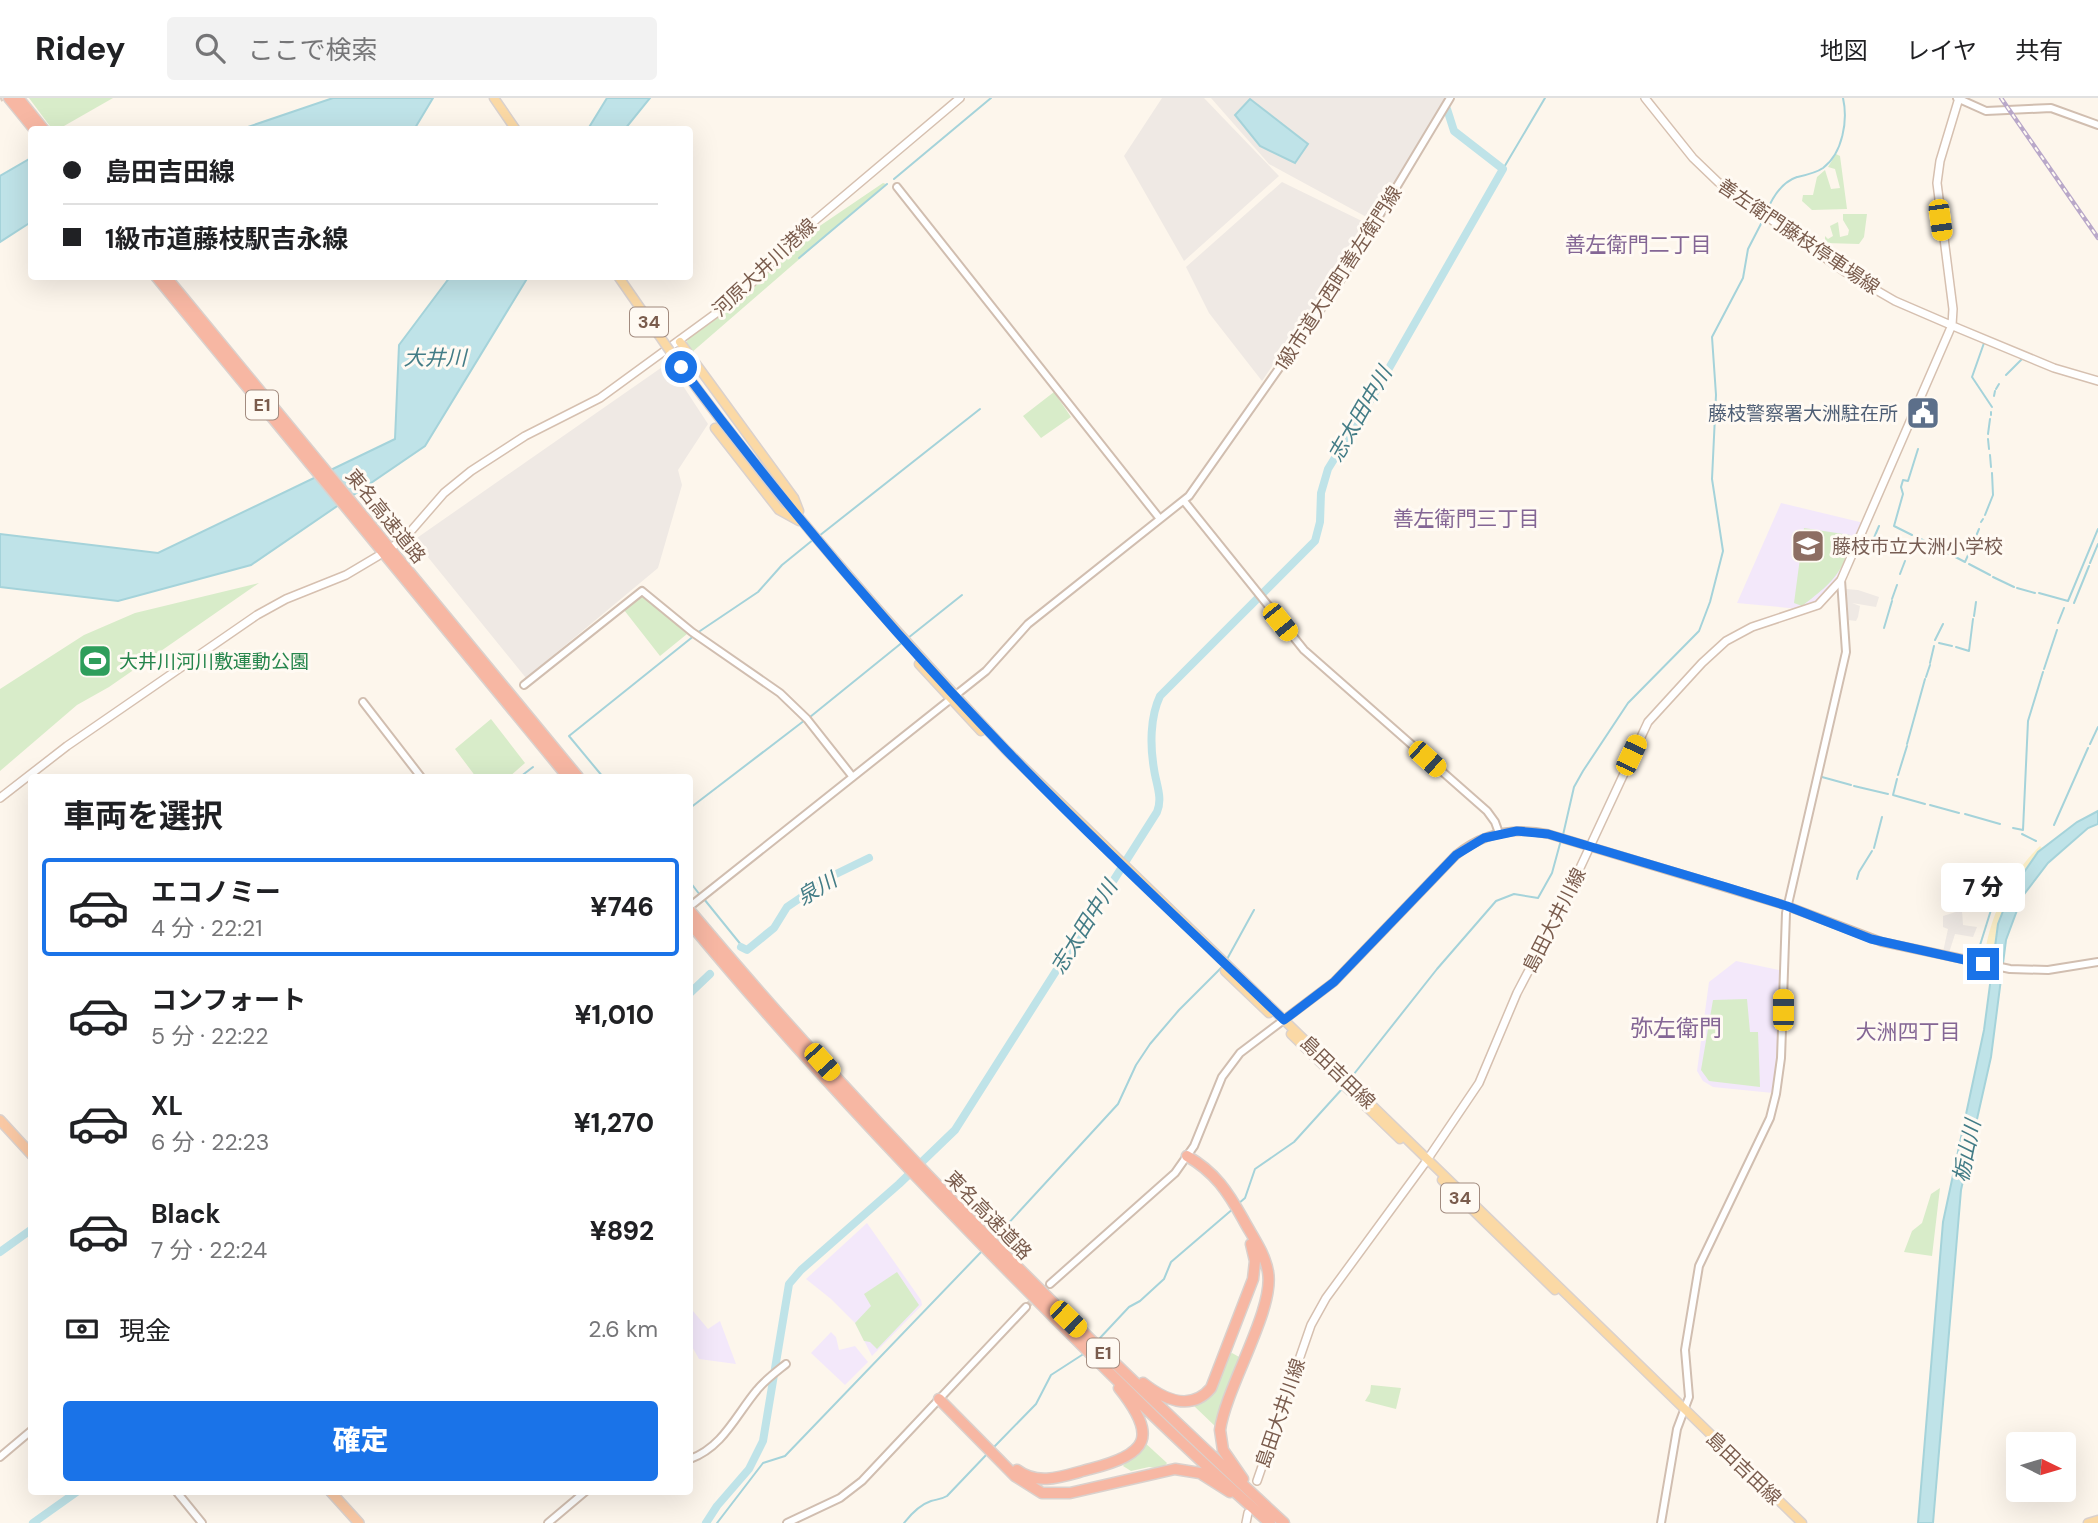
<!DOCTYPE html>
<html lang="ja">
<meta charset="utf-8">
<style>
:root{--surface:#fff;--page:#f2f2f2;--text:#202124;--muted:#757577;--line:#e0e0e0;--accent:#1a73e8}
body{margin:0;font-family:"DM Sans","Noto Sans JP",sans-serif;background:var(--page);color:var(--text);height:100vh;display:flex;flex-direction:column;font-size:26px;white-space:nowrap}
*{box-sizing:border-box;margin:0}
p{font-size:23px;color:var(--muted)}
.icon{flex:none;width:38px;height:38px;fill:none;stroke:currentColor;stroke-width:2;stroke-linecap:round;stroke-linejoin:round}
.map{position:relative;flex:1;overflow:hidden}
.side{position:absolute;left:28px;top:676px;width:665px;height:721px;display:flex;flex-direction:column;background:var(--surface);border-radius:7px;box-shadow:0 7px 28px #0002}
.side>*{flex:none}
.banner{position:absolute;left:28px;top:28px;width:665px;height:154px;border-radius:7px;box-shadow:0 7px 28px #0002;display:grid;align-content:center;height:154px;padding:0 35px;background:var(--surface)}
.needle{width:46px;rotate:95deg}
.controls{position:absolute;left:2006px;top:1334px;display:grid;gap:14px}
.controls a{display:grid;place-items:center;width:70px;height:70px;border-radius:7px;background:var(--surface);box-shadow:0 7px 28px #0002;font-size:35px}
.end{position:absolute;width:32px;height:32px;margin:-16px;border:9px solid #1a73e8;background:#fff;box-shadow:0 0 0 4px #fff}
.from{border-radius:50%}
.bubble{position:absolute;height:49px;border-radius:7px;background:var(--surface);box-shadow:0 7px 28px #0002;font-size:23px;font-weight:800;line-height:49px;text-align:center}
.car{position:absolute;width:21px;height:42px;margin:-21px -10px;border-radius:9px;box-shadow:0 0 5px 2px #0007;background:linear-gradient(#f5c518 24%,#345 0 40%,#f5c518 0 76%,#345 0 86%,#f5c518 0)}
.banner b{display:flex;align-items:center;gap:24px;height:66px;font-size:26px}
.banner b+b{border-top:2px solid var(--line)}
.banner i{width:18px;height:18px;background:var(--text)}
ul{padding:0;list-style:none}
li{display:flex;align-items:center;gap:21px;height:98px;margin:0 14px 10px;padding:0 21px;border:4px solid transparent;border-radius:7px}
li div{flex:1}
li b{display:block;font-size:26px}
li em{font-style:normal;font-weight:800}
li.on{border-color:var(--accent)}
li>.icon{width:63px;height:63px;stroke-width:1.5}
h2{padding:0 35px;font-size:32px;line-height:84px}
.pay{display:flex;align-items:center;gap:18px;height:77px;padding:0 35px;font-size:26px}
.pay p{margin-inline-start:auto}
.cta{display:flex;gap:14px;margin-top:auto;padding:14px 35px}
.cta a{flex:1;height:80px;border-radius:7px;background:var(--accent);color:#fff;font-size:28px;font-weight:800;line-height:80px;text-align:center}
header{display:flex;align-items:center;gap:42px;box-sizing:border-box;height:98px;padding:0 35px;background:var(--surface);border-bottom:2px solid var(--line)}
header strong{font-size:33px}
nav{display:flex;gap:38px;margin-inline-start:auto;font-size:24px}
.search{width:490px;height:63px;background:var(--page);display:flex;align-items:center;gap:18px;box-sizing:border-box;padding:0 24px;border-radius:7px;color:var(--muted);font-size:26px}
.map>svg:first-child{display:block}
.industrial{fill:#efe9e4}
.education{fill:#f3e8fa}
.green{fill:#d8ecc9}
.sand{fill:#fcefc7}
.water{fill:#bfe3e8;stroke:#a5d3da;stroke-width:2}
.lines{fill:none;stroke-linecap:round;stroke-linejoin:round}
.stream{stroke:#a5d3da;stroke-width:2}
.river{stroke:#bfe3e8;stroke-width:8}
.tertiary-tunnel{stroke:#dcd0c4;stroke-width:6;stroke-dasharray:6 3;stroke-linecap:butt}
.tertiary-casing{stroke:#d1beb0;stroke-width:10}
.secondary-casing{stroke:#d6c0b0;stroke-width:10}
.primary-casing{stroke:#dad1cd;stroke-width:11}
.trunk-casing{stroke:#dad1cd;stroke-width:12}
.motorway-casing{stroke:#dad1cd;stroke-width:13}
.tertiary{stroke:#fff;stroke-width:6}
.secondary{stroke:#fff;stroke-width:7}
.primary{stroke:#fbd9a5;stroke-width:8}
.trunk{stroke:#f9c8a4;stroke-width:9}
.motorway{stroke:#f7b7a3;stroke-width:10}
.rail-casing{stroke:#b9a8c9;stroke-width:4.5}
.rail{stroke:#fffaf3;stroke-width:2;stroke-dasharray:5;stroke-linecap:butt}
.primary-bridge-casing{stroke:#dad1cd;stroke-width:11;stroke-linecap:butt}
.primary-bridge{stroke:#fbd9a5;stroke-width:8}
.route{stroke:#1a73e8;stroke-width:9}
.labels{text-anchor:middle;stroke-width:6;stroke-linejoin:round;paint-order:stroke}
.shield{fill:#fffaf3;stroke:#a28b7f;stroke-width:2}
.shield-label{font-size:18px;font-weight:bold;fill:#7a5c4d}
.street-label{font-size:19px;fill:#7a5c4d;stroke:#fffaf3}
.service-label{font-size:19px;fill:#4e5e75;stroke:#fffaf3;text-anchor:end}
.education-label{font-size:19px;fill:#785e54;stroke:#fffaf3;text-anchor:start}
.leisure-label{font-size:19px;fill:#27864d;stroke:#fffaf3;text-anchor:start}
.neighbourhood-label{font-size:21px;fill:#846695;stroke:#fffaf3}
.water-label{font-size:21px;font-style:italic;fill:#437c86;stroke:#fffaf3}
.quarter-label{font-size:23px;fill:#846695;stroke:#fffaf3}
</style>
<header>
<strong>Ridey</strong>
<div class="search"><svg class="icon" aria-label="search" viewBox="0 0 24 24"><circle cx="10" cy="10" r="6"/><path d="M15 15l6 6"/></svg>ここで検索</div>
<nav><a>地図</a><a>レイヤ</a><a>共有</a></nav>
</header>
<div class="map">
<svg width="2098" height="1425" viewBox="0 0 2098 1425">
<rect width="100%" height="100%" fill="#fdf6ec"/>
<!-- industrial -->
<path class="industrial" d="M1162 0H1204L1279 78 1184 163 1124 58Z
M1211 0H1445L1372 122 1269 66Z
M1282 84 1368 126 1262 283 1209 215 1186 169Z
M668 265 708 326 678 372 682 387 658 470 526 580 414 442Z
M1846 491 1858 492 1879 499 1876 509 1852 505 1860 508 1858 519 1856 523 1848 522Z
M1962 812 1963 827 1977 829 1973 839 1955 836 1949 855 1943 854 1948 831 1943 829V818Z"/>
<!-- education -->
<path class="education" d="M1781 405 1864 425 1832 488 1811 507 1800 511 1737 505Z
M1736 863 1779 872V926L1773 995 1713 989 1703 983 1697 973 1709 884Z
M867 1125 921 1202 922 1207 872 1258 855 1225 831 1201 806 1181Z
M693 1213 708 1231 720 1223 736 1266 699 1261 690 1245V1216Z
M831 1234 836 1239 839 1252 855 1248 868 1264 845 1287 811 1255Z"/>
<!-- green -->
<path class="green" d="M29 0H113L57 32 52 31Z
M1836 56 1840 58 1847 111 1812 112 1802 103 1803 97H1813L1817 79 1825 72 1831 91 1840 90 1835 71 1828 69Z
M883 85 886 86 691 255 686 246 688 241 730 211 802 140Z
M1843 116H1867L1864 139 1859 146 1825 145V138L1828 141 1833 138 1830 128 1838 124 1840 139 1848 137 1849 132 1843 122Z
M1054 294 1071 319 1041 340 1023 318Z
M1804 430 1850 437C1848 473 1828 488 1802 508L1794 505Z
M259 485 109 589 77 607 0 673V591L84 537 135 515Z
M643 497 687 536 660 558 624 512Z
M491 621 525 665 509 679H476L455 651Z
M1747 901 1750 934H1758L1760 989 1709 983 1701 972 1713 902Z
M1940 1090 1932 1158 1904 1154 1912 1133 1922 1125 1931 1096Z
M897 1174 919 1207 877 1251 870 1244 864 1243 855 1225 871 1208 864 1196Z
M1232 1255 1241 1260 1217 1330 1193 1307 1208 1298 1228 1257Z
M1371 1287 1401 1290 1396 1311 1365 1303 1370 1295Z
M1143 1343 1167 1365 1162 1371 1149 1369 1131 1373 1123 1368Z"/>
<!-- sand -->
<path class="sand" d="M2040 748 2043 751C2013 776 1998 827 1992 863L1984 862C1989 819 2009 778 2040 748Z"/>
<!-- water -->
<path class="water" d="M333 0H433L415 30 407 31H242Z
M607 0H650L625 31H588Z
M1250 1 1308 46 1295 65 1260 48 1235 17Z
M31 60V124L0 144V78Z
M450 179H528L425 348 251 467 118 503 0 489V436L158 455 395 341 399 247Z
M2098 713V726L2088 730 2048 765 2022 799 2006 842 1991 959 1961 1092 1933 1425H1918L1943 1124 1984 932 1998 826 2011 793 2038 754 2077 724Z"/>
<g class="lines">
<!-- stream -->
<path class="stream" d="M1503 71 1545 0
M894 81 991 0
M1766 115C1772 100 1782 84 1797 79 1806 77 1816 75 1823 70 1843 55 1848 22 1843 0
M799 160 887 86
M1984 245 1972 279 1992 309
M2006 277 2022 261
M1996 291 1999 286
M1994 298 1995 293
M1991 317V314
M1988 336 1990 321
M1988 341 1989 351
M1990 357 1991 369
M1985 417 1993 397 1992 375
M1981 424 1983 421
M1912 437 1894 428 1903 396 1901 389 1903 382 1908 383 1918 351
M819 438 980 311
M1917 439 1965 464 1973 446
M1974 443 1979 431
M1868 454 1879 428
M2090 465 2098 446
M1969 466 1990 477
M1900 476 1905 463
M1993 479 2014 489
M2017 490 2035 495
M2039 495 2068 503 2098 431
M1892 501 1897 487
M2074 505 2089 468
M1974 518 1976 504
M2058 525 2064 510
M1884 530 1892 503
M908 540 962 497
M1935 542 1943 526
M1939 545 1952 548
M1956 549 1969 553 1973 521
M1930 565 1934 548
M2044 571 2057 532
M1926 579 1930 567
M810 619 904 543
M1907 646 1925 581
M2090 646 2098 629
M1898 677 1907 648
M520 679 533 669
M603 679 569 638 700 533 758 494 782 467 814 441
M1822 679 1851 687
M1897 681 1893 697 1925 706
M1854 688 1888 696
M1930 707 1959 715
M690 710 805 622
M1965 716 2000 726
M2054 727 2088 650
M2013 730 2023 732 2028 623 2043 574
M2022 736 2036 743
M1563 737 1574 689 1583 673 1628 605 1699 533 1710 504 1723 453 1712 381 1716 297 1712 239 1743 180 1748 151 1764 120
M1874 750 1882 719
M1857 781 1859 774 1872 753
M690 784 700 797
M704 801 742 848
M1976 860 1991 812 2003 788
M1226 863 1254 812
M1350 981 1437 871 1496 803 1514 796 1538 800 1552 775 1561 742
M1238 1106 1245 1100 1255 1071 1294 1044 1342 991
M994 1141 1118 1006 1136 967 1150 946 1179 912 1223 868
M1099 1241 1129 1209 1140 1203 1164 1181 1171 1164 1234 1110
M994 1349 1036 1306 1051 1277 1085 1255
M717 1425 763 1365 785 1358 983 1152
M904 1425C911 1416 919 1407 931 1403 937 1401 940 1402 947 1398L988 1355"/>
<!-- river -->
<path class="river" d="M741 849 747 852 774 830 787 809 834 777 869 760
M690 895 710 876
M0 1154 32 1131
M33 1425 78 1393
M706 1425 717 1408 749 1371 763 1343 789 1186 801 1172 899 1086 955 1032 1157 714C1163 700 1156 686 1154 671 1150 648 1150 619 1160 598L1315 443 1320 424 1321 395 1328 371 1376 293 1503 71 1454 33 1447 11"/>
<!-- tertiary-tunnel -->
<path class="tertiary-tunnel" d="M0 1 2 0
M1026 1209 1050 1186"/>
<defs>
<path id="tertiary" d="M1957 0 1986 13 2051 10 2098 27
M897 89 1160 421
M1184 403 1304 552 1487 713 1495 724 1499 735
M524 587 642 493 692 534 780 595 807 621 852 678
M363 604 421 679
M693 806 986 573 1028 526 1189 398 1337 188 1450 0
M1050 1186 1175 1075 1194 1048 1222 979 1240 955 1334 884 1456 757C1483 735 1515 729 1548 736L1787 808 1882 844 2010 871 2048 872 2098 864
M0 1359 32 1332
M690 1361C723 1349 736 1317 757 1292 765 1282 776 1274 786 1266
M176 1393 202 1425
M548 1425 586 1393
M787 1425 840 1400 862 1383 1026 1209
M1661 1425 1677 1331 1689 1299 1685 1252 1699 1168 1770 1020 1776 996 1781 960 1786 815 1846 554 1841 482"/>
<path id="secondary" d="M1645 0 1693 60 1718 84 1845 174 1895 203 1960 231 2054 270 2098 283
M392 449 404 441 444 395 471 373 525 338 600 300 737 200 799 136 960 0
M0 700 67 648 257 517 286 501 346 477 378 458
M1257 1383 1311 1227 1326 1200 1425 1065 1479 985 1517 895 1559 815 1648 624 1702 565 1726 543 1752 529 1818 507 1841 482 1952 227 1953 211 1937 85 1940 63 1959 0
M1246 1425 1248 1415"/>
<path id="primary" d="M494 0 516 32
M680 244 794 400 799 413
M681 269C780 404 892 530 1006 652L1802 1425
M715 330 779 412 799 423
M919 566 981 633
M1225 873 1269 915
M1291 936 1400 1041
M1442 1082 1555 1192
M2088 1425 2098 1422"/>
<path id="trunk" d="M0 1022 32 1057
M330 1393 359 1425"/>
<path id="motorway" d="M9 0 35 32
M18 0 44 32
M156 178 568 679
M165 178 578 679
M690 813C873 1031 1075 1232 1284 1425
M690 825C794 951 907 1071 1022 1187 1102 1268 1184 1350 1270 1425
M1187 1058C1215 1074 1228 1094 1243 1121 1252 1138 1265 1155 1268 1174 1275 1211 1226 1289 1220 1332L1223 1352 1243 1381
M1143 1285C1163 1301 1191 1314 1211 1290L1253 1181 1255 1163 1251 1146
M939 1301 1015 1378 1042 1395H1070L1175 1371 1200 1375 1230 1394
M1017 1372C1039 1389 1066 1377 1090 1371 1149 1356 1158 1339 1119 1290"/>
</defs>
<!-- tertiary casing -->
<use href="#tertiary" class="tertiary-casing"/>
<!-- secondary casing -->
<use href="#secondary" class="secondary-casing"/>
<!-- primary casing -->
<use href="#primary" class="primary-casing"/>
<!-- trunk casing -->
<use href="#trunk" class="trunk-casing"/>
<!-- motorway casing -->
<use href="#motorway" class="motorway-casing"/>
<!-- tertiary -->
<use href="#tertiary" class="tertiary"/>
<!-- secondary -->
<use href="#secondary" class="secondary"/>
<!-- primary -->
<use href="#primary" class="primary"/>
<!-- trunk -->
<use href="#trunk" class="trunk"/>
<!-- motorway -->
<use href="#motorway" class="motorway"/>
<defs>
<path id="rail" d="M2001 0 2098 140"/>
</defs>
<!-- rail casing -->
<use href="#rail" class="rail-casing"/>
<!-- rail -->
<use href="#rail" class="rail"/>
<defs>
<path id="primary-bridge" d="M618 178 681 269"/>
</defs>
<!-- primary-bridge casing -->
<use href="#primary-bridge" class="primary-bridge-casing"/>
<!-- primary-bridge -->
<use href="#primary-bridge" class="primary-bridge"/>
</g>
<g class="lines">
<!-- route -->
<path class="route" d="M681 269C781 403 890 532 1006 652 1096 745 1191 833 1284 922L1334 884 1456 757 1484 740 1517 733 1548 736 1726 789 1787 808 1871 841 1983 866"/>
</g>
<!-- icons -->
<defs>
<symbol id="civic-square" viewBox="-11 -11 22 22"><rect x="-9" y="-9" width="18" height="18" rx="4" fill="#5c6f8a" stroke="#fffaf3"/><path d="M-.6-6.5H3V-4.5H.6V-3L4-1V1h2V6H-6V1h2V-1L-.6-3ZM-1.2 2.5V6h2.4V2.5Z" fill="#fff"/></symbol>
<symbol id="school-square" viewBox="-11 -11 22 22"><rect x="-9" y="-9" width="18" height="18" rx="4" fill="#8d6e63" stroke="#fffaf3"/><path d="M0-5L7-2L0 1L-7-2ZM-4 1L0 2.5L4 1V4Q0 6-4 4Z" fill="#fff"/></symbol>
<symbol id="stadium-square" viewBox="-11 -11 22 22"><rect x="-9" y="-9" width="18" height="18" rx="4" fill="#2e9e5b" stroke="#fffaf3"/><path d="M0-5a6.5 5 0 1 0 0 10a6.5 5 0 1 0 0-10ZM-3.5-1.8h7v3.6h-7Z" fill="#fff"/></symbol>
</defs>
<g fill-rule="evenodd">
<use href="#civic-square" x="1904" y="296" width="38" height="38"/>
<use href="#school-square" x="1789" y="429" width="38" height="38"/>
<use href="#stadium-square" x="76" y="544" width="38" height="38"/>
</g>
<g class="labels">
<!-- shield labels -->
<g class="shield">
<rect x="630" y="209.5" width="38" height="29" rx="5"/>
<rect x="246" y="292.5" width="32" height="29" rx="5"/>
<rect x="1441" y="1085.5" width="38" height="29" rx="5"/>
<rect x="1087" y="1240.5" width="32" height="29" rx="5"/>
</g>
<g class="shield-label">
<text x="649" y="230">34</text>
<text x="262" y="313">E1</text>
<text x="1460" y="1106">34</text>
<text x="1103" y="1261">E1</text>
</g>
<!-- street labels -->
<g class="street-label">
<text transform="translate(1799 138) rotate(34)" y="7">善左衛門藤枝停車場線</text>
<text transform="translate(764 169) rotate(-43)" y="7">河原大井川港線</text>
<text transform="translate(1338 180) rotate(-57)" y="7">1級市道大西町善左衛門線</text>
<text transform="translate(386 418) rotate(51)" y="7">東名高速道路</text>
<text transform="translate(1554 822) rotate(-63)" y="7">島田大井川線</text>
<text transform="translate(1338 974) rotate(44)" y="7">島田吉田線</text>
<text transform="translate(989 1117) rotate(46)" y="7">東名高速道路</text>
<text transform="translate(1280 1315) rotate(-71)" y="7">島田大井川線</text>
<text transform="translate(1744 1370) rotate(44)" y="7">島田吉田線</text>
</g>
<!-- service labels -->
<g class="service-label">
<text x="1898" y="322">藤枝警察署大洲駐在所</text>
</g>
<!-- education labels -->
<g class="education-label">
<text x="1832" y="455">藤枝市立大洲小学校</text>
</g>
<!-- leisure labels -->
<g class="leisure-label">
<text x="119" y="570">大井川河川敷運動公園</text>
</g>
<!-- neighbourhood labels -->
<g class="neighbourhood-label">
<text x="1638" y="154">善左衛門二丁目</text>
<text x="1466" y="428">善左衛門三丁目</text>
<text x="1908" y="941">大洲四丁目</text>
</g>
<!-- water labels -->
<g class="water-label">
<text x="435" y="267">大井川</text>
<text transform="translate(1360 316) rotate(-60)" y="7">志太田中川</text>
<text transform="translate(817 791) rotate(-31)" y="7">泉川</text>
<text transform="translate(1084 829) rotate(-58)" y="7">志太田中川</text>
<text transform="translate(1967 1053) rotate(-78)" y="7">栃山川</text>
</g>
<!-- quarter labels -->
<g class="quarter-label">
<text x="1676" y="938">弥左衛門</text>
</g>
</g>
</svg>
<div class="controls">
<a><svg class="needle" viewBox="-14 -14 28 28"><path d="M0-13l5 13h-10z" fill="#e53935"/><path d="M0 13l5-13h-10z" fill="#757577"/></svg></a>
</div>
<i class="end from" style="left:681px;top:269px"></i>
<i class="end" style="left:1983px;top:866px"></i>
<div class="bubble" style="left:1941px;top:765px;width:84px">7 分</div>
<i class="car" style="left:1940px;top:122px;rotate:172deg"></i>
<i class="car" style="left:1280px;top:524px;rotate:141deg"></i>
<i class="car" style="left:1631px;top:657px;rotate:25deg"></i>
<i class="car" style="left:1427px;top:661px;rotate:132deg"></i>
<i class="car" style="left:1783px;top:912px;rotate:0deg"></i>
<i class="car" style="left:822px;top:964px;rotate:138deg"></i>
<i class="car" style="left:1068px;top:1221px;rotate:134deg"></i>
<div class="banner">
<b><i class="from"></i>島田吉田線</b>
<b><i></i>1級市道藤枝駅吉永線</b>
</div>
<section class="side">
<h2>車両を選択</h2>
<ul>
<li class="on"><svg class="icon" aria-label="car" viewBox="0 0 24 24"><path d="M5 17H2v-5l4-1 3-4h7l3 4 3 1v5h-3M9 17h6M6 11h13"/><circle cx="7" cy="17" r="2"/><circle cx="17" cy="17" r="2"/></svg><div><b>エコノミー</b><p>4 分 · 22:21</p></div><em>¥746</em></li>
<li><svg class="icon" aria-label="car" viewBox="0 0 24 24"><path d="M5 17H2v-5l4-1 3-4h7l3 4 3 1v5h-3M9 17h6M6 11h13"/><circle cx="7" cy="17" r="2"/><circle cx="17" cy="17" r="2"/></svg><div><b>コンフォート</b><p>5 分 · 22:22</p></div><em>¥1,010</em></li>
<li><svg class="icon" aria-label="car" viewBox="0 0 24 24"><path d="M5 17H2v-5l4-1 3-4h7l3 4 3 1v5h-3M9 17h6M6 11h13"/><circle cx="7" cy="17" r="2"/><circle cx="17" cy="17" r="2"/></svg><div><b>XL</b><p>6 分 · 22:23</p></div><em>¥1,270</em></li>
<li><svg class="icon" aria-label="car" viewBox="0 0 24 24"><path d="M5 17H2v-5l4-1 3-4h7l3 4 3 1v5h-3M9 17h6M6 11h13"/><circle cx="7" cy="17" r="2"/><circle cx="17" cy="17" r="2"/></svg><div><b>Black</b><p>7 分 · 22:24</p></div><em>¥892</em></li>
</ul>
<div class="pay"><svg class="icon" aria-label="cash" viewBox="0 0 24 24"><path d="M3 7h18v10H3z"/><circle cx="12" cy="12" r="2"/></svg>現金<p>2.6 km</p></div>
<div class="cta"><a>確定</a></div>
</section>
</div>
